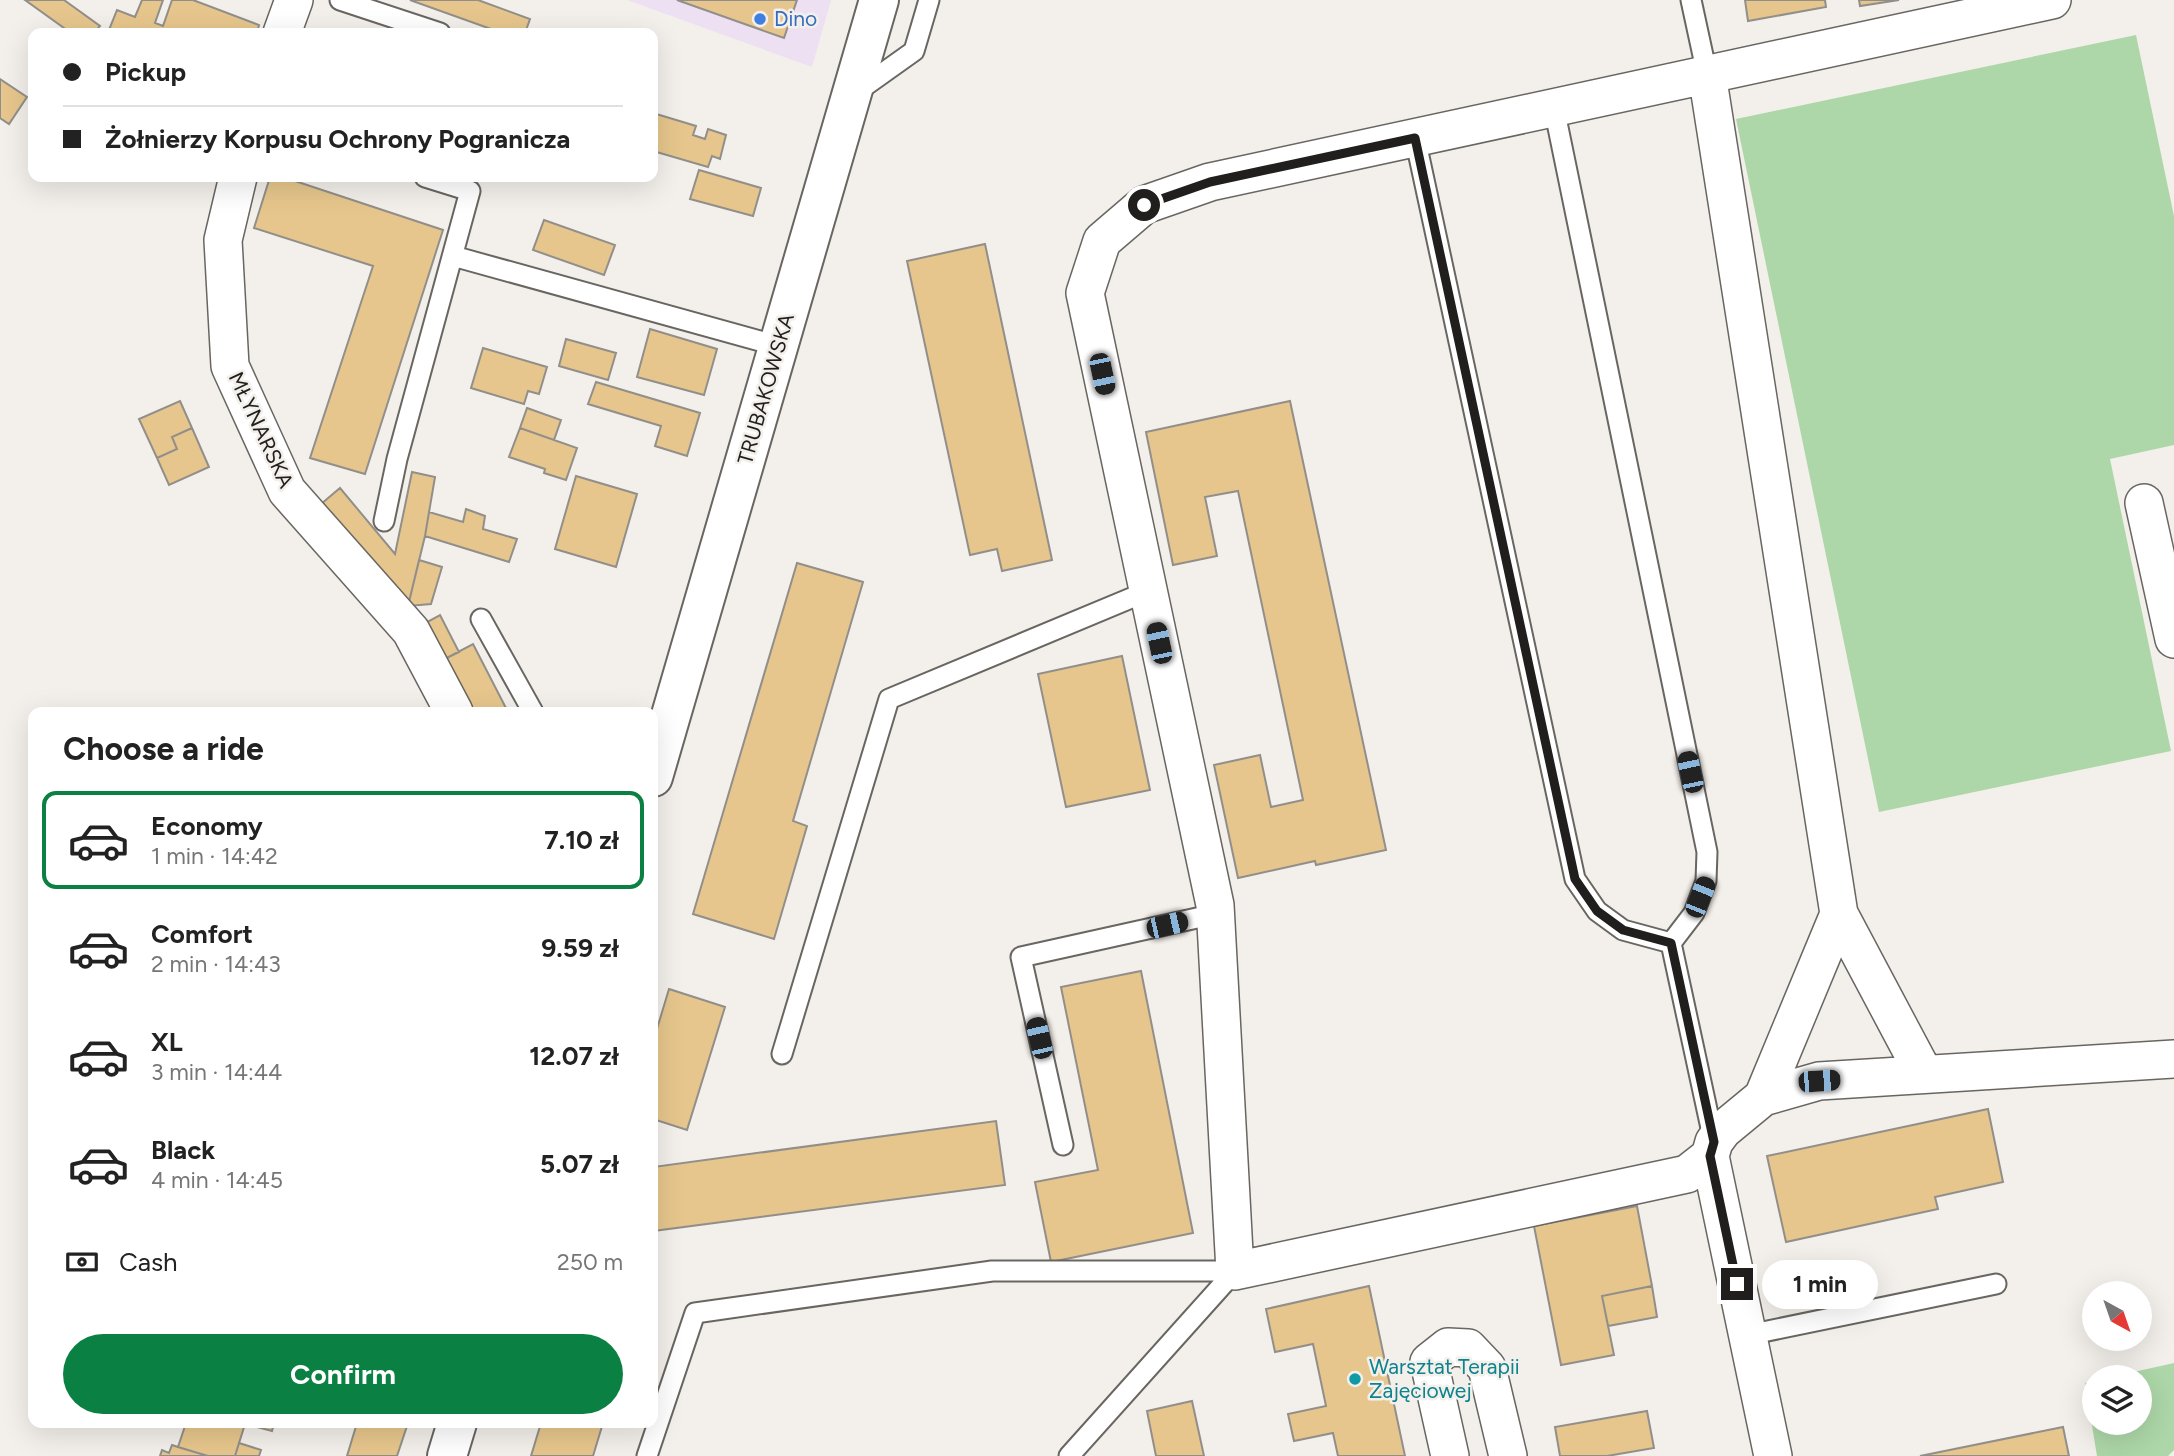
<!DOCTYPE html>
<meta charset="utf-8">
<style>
:root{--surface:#fff;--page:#f2f2f2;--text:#222;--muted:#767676;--line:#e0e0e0;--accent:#0b8043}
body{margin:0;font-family:Figtree,sans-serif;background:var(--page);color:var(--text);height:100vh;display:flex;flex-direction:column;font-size:26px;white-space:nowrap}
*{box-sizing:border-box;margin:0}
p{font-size:23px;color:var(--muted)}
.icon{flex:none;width:38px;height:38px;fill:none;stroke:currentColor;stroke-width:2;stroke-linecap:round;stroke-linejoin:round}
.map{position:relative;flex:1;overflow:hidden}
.details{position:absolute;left:28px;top:707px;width:630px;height:721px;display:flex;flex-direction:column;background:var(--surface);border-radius:14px;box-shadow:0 7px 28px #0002}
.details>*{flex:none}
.banner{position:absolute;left:28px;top:28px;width:630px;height:154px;border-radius:14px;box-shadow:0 7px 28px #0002;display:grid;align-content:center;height:154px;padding:0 35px;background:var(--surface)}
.needle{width:46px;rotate:140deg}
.fabs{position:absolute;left:2082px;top:1281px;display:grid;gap:14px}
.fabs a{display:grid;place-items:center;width:70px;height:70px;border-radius:50%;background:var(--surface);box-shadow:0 7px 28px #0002;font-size:35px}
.end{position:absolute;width:32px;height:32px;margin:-16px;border:9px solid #211f1d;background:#fff;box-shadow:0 0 0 4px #fff}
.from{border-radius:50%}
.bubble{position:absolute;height:49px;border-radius:24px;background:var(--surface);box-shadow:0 7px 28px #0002;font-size:23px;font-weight:700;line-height:49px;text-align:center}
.car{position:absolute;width:21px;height:42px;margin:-21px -10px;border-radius:9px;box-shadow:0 0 5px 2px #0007;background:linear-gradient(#222 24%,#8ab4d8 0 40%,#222 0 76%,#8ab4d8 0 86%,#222 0)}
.banner b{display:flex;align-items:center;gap:24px;height:66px;font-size:26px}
.banner b+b{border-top:2px solid var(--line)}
.banner i{width:18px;height:18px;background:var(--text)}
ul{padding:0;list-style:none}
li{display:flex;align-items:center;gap:21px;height:98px;margin:0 14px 10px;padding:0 21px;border:4px solid transparent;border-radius:14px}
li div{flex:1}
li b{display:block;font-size:26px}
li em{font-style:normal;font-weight:700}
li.selected{border-color:var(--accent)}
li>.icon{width:63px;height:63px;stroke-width:1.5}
h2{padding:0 35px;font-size:32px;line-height:84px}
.pay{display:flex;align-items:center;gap:18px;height:77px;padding:0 35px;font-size:26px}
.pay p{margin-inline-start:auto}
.primary-button{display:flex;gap:14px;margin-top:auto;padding:14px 35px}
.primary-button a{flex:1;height:80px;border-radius:42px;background:var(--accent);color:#fff;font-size:28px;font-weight:700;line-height:80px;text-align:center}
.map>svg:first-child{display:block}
.commercial{fill:#eee0f3}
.green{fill:#add7a8}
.building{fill:#e6c68c;stroke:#928f8a;stroke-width:2}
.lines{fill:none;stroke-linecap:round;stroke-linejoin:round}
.service-casing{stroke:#696661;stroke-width:23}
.minor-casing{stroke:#696661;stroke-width:40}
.tertiary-casing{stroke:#696661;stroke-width:42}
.service{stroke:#fff;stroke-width:19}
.minor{stroke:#fff;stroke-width:37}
.tertiary{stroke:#fff;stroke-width:38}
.route{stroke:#211f1d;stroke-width:9}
.shop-dot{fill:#3f7fe0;stroke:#f3efea;stroke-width:2.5}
.culture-dot{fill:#0f9aa8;stroke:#f3efea;stroke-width:2.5}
.labels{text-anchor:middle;stroke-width:5;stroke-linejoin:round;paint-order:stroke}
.shop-label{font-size:21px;fill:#366cbe;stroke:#f3efea;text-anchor:start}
.street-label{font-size:21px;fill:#211f1d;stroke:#f3efea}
.culture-label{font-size:21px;fill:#0d838f;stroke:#f3efea;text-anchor:start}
</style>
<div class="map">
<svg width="2174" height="1456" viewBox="0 0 2174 1456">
<rect width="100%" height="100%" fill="#f3efea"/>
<!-- commercial -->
<path class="commercial" d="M627 0H831L812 67Z"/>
<!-- green -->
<path class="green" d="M2136 35 2174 216V445L2110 459 2171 751 1879 812 1736 119Z
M2174 1363V1450L2168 1456H2097L2085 1383 2095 1381V1423H2140V1377H2111Z"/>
<!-- building -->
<path class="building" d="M25 0H64L100 26 94 33H71Z
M142 0H163L155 23 163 26 172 0H193L259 25 257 33H116L109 30 117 10 135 17Z
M410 0H478L530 19 525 33H502Z
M677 0H797L784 38Z
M1745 0H1825L1826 7 1748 21Z
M1859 0H1899L1860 6Z
M0 79 27 97 9 124 0 118Z
M653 113 696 126 693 135 705 139 708 129 726 135 720 159 712 156 708 167 653 151Z
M699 170 761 188 753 216 690 199Z
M270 177H283L443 230 365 474 310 458 373 266 254 228Z
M544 220 615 245 604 275 533 250Z
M985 244 1052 560 1002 571 997 549 970 555 907 261Z
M650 329 717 349 704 395 637 377Z
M566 339 616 353 608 380 559 366Z
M483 348 547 367 539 394 528 391 524 404 471 388Z
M596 382 700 413 687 456 655 446 661 426 588 404Z
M180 401 192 428 172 437 177 449 157 458 139 419Z
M1290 401 1386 850 1316 865 1315 861 1238 878 1214 765 1260 755 1271 807 1303 800 1238 491 1205 497 1217 556 1173 565 1146 432Z
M527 408 561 420 554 440 520 428Z
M192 428 209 467 169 485 157 458 177 449 172 437Z
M520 428 577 448 566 480 544 473 545 469 509 457Z
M412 472 435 477 425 536 408 606 321 504 340 488 395 554Z
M576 476 637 494 616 567 555 549Z
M466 509 485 516 483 529 517 539 509 562 425 536 429 512 463 522Z
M419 560 442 567 431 604 408 606Z
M797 563 863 582 793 821 807 826 774 939 693 914Z
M440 615 459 652 439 662 420 626Z
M473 644 508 712H466L439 662Z
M1122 656 1150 790 1066 807 1038 674Z
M1141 971 1193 1233 1051 1262 1035 1182 1098 1170 1061 987Z
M669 989 725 1007 687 1130 653 1119V1042Z
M1988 1109 2003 1182 1935 1197 1938 1209 1786 1242 1767 1156Z
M996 1121 1005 1185 653 1231V1167Z
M1637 1206 1652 1286 1602 1296 1614 1355 1561 1365 1534 1226Z
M1369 1286 1405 1456H1338L1333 1433 1294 1441 1288 1414 1326 1406 1313 1344 1275 1352 1266 1309Z
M1652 1286 1657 1317 1608 1326 1602 1296Z
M1192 1401 1204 1456H1156L1147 1411Z
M1647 1411 1654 1448 1607 1456H1560L1555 1427Z
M186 1423H274L272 1431 245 1424 235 1456H208L178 1447Z
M357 1423H408L397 1456H347Z
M541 1423H603L593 1456H531Z
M2063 1427 2069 1456H1920Z
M239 1443 261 1450 259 1456H235Z
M172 1445 178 1447 208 1456H160L162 1450 169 1453Z"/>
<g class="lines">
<defs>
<path id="service" d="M340 0 440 33
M1691 0 1707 74
M855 93 914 51 929 0
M1554 108 1707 852 1706 881 1694 913 1671 943 1714 1142
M1415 138 1575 879 1597 911 1623 930 1671 943
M453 256 778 346
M384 521 397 459 470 191 425 177
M481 619 533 712
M782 1054 889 699 1148 591
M1063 1145 1021 957 1215 914
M1748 1335 1996 1284
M647 1456 695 1313 992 1271H1235
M1069 1456 1235 1271"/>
<path id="minor" d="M2052 0 1210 182 1144 205 1102 241 1085 293 1215 905 1235 1271 1687 1174 1710 1156 1714 1142 1723 1130 1763 1097 1819 1081 2174 1059
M282 33 294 0
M1707 74 1839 914 1924 1074
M238 177 223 240 230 366 287 491 411 631 454 712
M2144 503 2174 639
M1763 1097 1839 914
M1710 1156 1773 1456
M1450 1456 1429 1362 1448 1347 1468 1348 1487 1368 1508 1456"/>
<path id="tertiary" d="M653 777 879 0
M447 1456 457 1423"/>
</defs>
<!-- service casing -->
<use href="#service" class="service-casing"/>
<!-- minor casing -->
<use href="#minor" class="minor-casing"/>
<!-- tertiary casing -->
<use href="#tertiary" class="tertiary-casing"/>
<!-- service -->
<use href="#service" class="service"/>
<!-- minor -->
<use href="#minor" class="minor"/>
<!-- tertiary -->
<use href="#tertiary" class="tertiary"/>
</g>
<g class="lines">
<!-- route -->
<path class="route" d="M1144 205 1210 182 1415 138 1575 879 1597 911 1623 930 1671 943 1714 1142 1710 1156 1737 1284"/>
</g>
<!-- markers -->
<circle class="shop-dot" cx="760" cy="19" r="7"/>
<circle class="culture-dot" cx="1355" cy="1379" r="7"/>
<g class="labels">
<!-- shop labels -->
<g class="shop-label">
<text x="774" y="26">Dino</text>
</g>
<!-- street labels -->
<g class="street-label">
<text transform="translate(766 389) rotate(-74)" y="7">TRUBAKOWSKA</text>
<text transform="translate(261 430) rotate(65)" y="7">MŁYNARSKA</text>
</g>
<!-- culture labels -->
<g class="culture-label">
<text x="1369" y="1374">Warsztat Terapii<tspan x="1369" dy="24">Zajęciowej</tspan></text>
</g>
</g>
</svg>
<div class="fabs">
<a><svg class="needle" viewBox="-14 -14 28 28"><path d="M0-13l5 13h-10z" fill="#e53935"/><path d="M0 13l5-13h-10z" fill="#767676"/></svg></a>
<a><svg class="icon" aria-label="layers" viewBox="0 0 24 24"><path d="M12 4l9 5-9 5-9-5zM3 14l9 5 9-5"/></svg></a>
</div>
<i class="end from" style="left:1144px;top:205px"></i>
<i class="end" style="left:1737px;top:1284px"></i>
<div class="bubble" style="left:1762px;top:1260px;width:116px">1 min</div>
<i class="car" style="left:1102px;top:374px;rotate:168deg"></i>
<i class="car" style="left:1159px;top:643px;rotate:348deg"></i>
<i class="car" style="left:1690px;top:772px;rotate:348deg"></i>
<i class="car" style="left:1700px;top:897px;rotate:22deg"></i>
<i class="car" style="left:1167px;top:925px;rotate:77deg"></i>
<i class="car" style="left:1039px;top:1038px;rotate:347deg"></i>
<i class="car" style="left:1819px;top:1081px;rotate:86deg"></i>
<div class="banner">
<b><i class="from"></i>Pickup</b>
<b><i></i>Żołnierzy Korpusu Ochrony Pogranicza</b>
</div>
<section class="details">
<h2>Choose a ride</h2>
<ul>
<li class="selected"><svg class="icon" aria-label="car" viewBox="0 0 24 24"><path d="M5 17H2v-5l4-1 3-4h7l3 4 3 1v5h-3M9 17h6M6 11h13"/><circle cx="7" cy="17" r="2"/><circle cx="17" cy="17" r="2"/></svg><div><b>Economy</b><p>1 min · 14:42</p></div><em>7.10 zł</em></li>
<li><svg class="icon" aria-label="car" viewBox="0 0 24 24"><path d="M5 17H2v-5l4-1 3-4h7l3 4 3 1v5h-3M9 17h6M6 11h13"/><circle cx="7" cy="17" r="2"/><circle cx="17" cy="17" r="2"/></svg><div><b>Comfort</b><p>2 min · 14:43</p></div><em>9.59 zł</em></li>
<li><svg class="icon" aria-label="car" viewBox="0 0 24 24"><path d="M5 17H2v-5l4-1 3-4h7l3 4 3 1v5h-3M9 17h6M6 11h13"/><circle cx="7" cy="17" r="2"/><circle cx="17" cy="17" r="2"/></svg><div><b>XL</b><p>3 min · 14:44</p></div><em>12.07 zł</em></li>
<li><svg class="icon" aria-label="car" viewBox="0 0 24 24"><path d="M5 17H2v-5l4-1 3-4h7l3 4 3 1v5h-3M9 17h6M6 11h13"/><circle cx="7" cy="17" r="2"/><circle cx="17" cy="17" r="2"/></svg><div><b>Black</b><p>4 min · 14:45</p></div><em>5.07 zł</em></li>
</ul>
<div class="pay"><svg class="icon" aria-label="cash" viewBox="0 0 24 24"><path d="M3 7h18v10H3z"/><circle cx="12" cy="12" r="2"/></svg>Cash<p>250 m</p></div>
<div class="primary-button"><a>Confirm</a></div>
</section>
</div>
